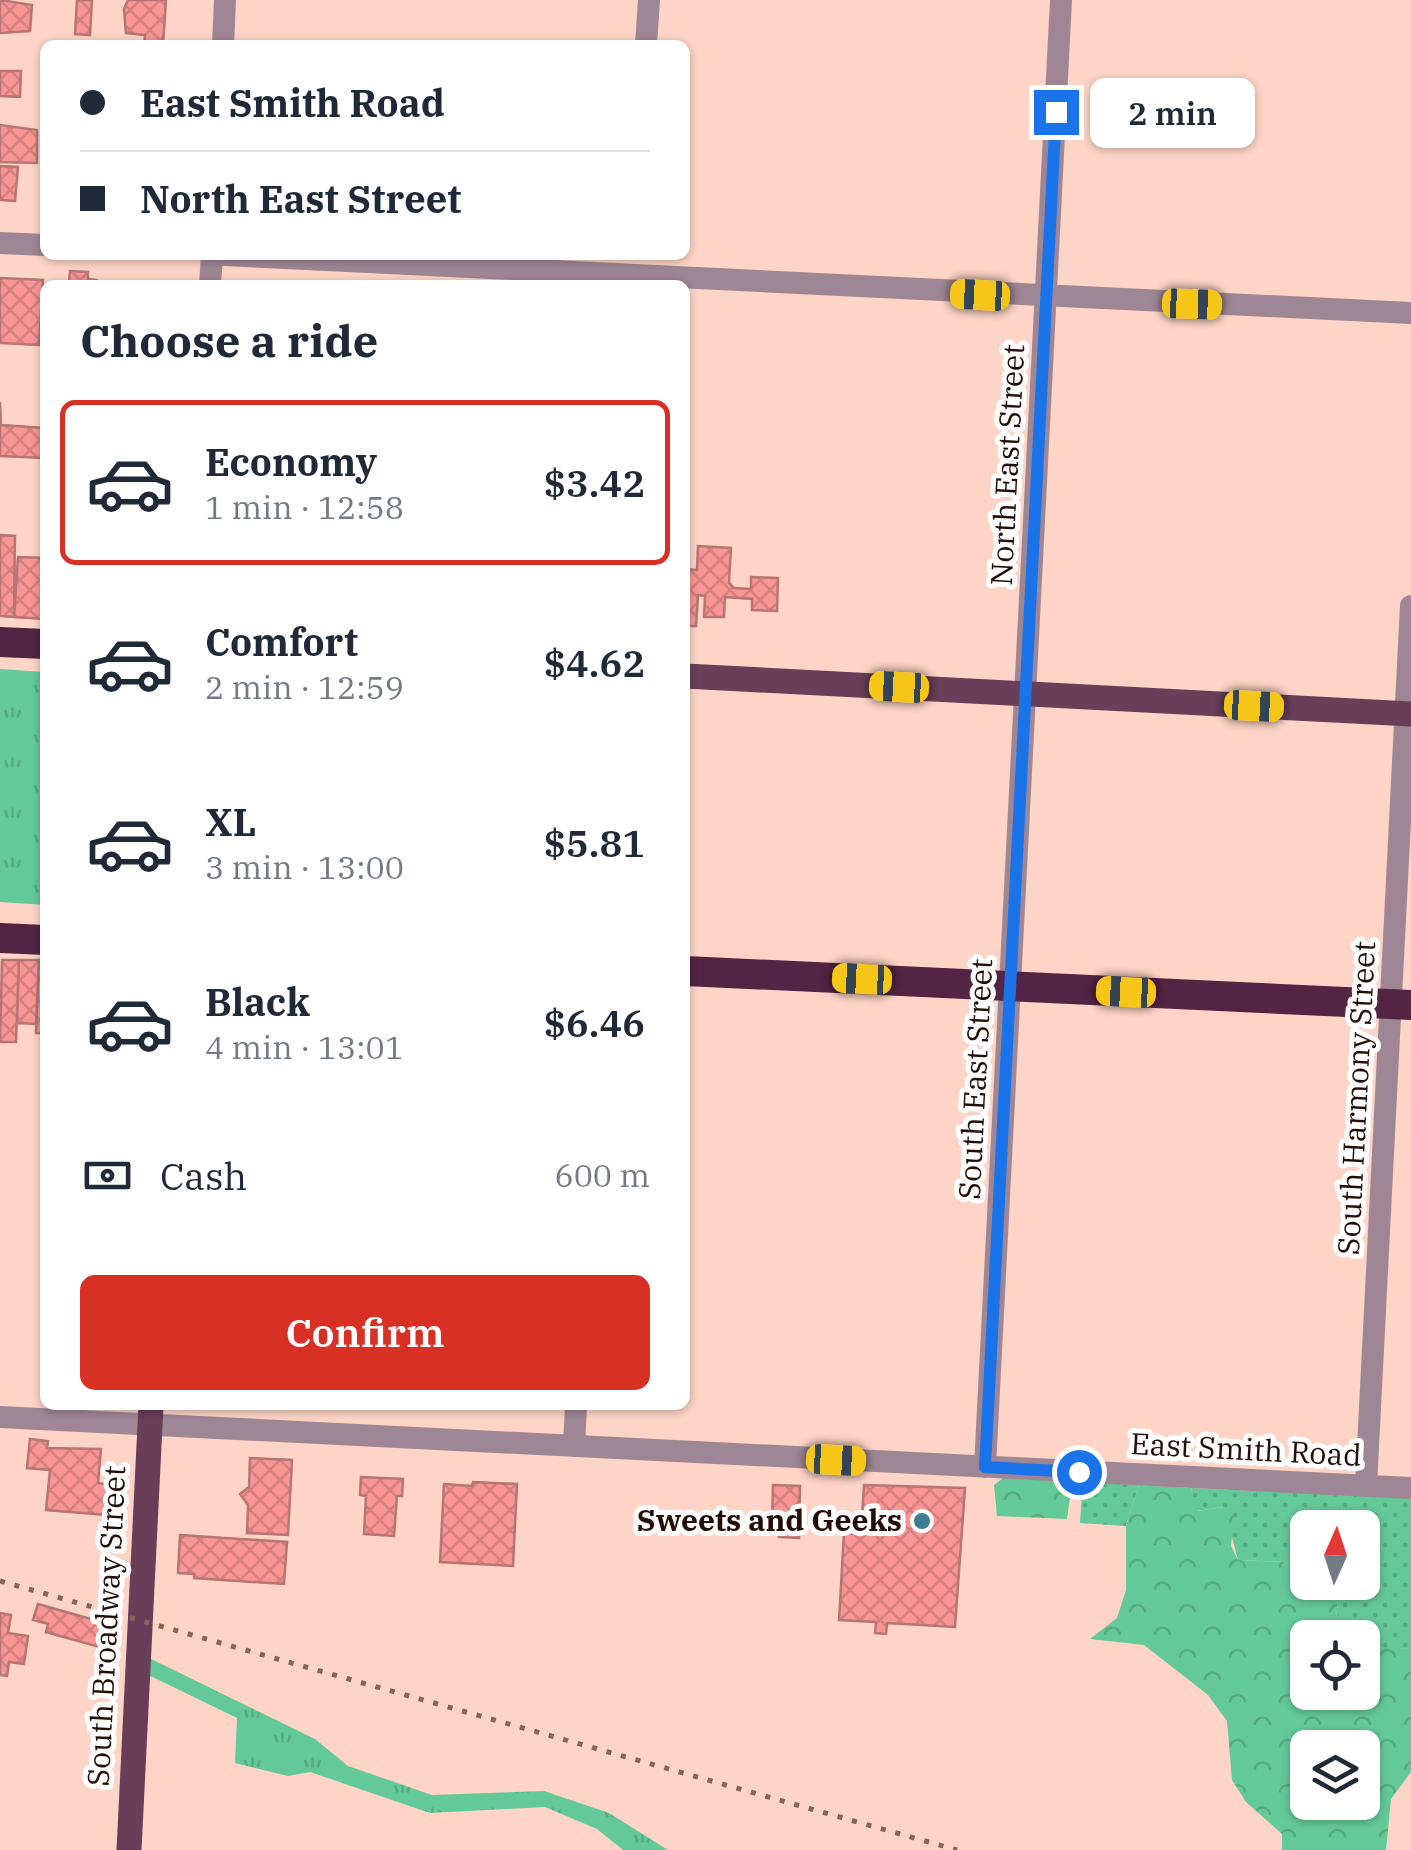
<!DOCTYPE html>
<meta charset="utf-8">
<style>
:root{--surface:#fff;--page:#f6f6f7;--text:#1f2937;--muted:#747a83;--line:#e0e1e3;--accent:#d93025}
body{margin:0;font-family:"IBM Plex Serif",serif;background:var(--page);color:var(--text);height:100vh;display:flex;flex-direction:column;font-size:38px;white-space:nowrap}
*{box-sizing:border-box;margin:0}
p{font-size:32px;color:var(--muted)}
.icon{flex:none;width:55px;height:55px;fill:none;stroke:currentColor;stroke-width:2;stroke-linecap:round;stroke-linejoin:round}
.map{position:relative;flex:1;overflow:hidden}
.sheet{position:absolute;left:40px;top:280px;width:650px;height:1130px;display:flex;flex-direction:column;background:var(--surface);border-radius:15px;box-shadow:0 2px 8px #0004}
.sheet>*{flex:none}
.guide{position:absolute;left:40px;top:40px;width:650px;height:220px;border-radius:15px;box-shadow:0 2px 8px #0004;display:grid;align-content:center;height:220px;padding:0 40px;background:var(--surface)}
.needle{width:65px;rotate:3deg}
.fabs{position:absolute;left:1290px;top:1510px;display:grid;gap:20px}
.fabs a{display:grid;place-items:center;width:90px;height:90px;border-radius:15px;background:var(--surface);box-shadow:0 2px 8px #0004;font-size:50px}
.end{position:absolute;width:45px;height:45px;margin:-22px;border:12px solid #1a73e8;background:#fff;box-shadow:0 0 0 5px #fff}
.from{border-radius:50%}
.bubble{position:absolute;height:70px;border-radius:15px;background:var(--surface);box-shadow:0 2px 8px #0004;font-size:32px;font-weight:600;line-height:70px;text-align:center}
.car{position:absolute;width:30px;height:60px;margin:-30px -15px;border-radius:12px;box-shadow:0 0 8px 2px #0007;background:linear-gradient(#f5c518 24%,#345 0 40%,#f5c518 0 76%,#345 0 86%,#f5c518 0)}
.guide b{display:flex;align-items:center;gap:35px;height:95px;font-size:38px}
.guide b+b{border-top:2px solid var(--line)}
.guide i{width:25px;height:25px;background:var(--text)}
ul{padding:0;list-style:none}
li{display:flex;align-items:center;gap:30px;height:165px;margin:0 20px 15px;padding:0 20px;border:5px solid transparent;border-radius:15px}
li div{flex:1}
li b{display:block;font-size:38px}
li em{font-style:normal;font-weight:600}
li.on{border-color:var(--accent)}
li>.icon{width:90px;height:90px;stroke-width:1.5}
h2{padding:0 40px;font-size:45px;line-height:120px}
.pay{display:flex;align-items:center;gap:25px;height:110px;padding:0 40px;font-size:38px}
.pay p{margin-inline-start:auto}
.action{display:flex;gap:20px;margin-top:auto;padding:20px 40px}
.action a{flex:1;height:115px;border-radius:15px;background:var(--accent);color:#fff;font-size:40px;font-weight:600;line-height:115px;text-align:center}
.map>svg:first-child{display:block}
.grass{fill:url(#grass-dots)}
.forest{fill:url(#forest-crowns);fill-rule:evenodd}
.park{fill:url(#park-tufts)}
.building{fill:url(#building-cross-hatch);stroke:#b77573;stroke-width:2.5}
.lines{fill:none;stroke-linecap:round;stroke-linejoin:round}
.minor{stroke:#9f8695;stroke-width:22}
.major{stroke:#683e59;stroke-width:25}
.highway{stroke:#532444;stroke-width:30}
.rail{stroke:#84655b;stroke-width:5;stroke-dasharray:5 10;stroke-linecap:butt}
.route{stroke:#1a73e8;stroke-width:12}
.poi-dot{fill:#3e7d92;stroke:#fff;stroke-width:4}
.labels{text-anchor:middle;stroke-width:10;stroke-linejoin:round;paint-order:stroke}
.street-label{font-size:30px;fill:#240d06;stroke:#fff}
.poi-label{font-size:30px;font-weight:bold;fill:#240d06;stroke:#fff;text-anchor:end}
</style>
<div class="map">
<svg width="1411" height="1850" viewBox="0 0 1411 1850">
<defs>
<pattern id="grass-dots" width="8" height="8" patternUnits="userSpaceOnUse" patternTransform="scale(2.5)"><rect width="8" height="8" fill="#64c999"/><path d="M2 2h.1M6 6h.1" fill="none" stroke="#57ab82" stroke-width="1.8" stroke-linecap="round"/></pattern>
<pattern id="forest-crowns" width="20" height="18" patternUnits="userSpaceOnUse" patternTransform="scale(2.5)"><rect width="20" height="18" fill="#64c999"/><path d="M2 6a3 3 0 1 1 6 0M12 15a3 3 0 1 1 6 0" fill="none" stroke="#57ab82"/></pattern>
<pattern id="park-tufts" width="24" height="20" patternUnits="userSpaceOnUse" patternTransform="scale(2.5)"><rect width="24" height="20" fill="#64c999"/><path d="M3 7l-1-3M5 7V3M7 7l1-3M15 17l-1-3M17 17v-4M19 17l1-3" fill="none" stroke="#57ab82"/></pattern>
<pattern id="building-cross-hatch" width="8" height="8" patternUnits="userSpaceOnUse" patternTransform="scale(2.5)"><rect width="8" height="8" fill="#f99694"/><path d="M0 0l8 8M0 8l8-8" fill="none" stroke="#d5807e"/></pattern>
</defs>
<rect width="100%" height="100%" fill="#fdd4c5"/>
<!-- grass -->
<path class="grass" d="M1089 1482 1139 1485 1126 1526 1080 1523 1082 1493Z
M1191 1488 1411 1498V1649L1369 1647 1363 1645 1362 1638 1342 1637 1335 1628 1340 1583 1362 1582V1528H1308L1307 1563 1238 1560 1224 1507 1196 1511Z"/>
<!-- forest -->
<path class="forest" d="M1003 1478 1065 1481 1071 1489 1067 1519 997 1516 994 1485Z
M1139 1485 1191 1488 1197 1511 1224 1507 1234 1516 1231 1546 1238 1560 1307 1563 1308 1582 1340 1583 1335 1628 1342 1637 1308 1638V1692H1362L1363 1645 1411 1649V1772L1391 1799 1386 1850H1282V1834L1246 1802 1232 1780 1227 1721 1208 1695 1144 1645 1090 1639 1117 1618 1126 1590V1526ZM1308 1748H1362V1802H1308Z"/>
<!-- park -->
<path class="park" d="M0 669 45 672V905L0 902Z
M139 1653 315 1739 348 1766 432 1795 544 1791 609 1813 668 1850H623L597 1829 545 1807 430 1813 310 1772 288 1776 235 1763 237 1718 138 1670Z"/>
<!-- building -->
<path class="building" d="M0 0 32 5 30 31 0 33Z
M77 0H92L90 35 75 34Z
M128 0H166L163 45 144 44 145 35 126 33 124 9Z
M0 71H21L20 97 0 96Z
M0 125 37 130V163L0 162Z
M0 166 18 167 15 201 0 200Z
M70 271 88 272V279L97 280V285H69Z
M0 278 43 280 39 345 0 343Z
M0 402 1 425 45 428 43 458 0 456Z
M0 535 15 536 14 617 0 616Z
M698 546 731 548 729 583 734 588 751 589V577L778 578 777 611 752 610V599L725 597 724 617H704L705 596 698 595 696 626H685V569L697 570Z
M18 557 45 558V619L14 617Z
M2 960H19L16 1042H0Z
M19 960H39L36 1024 17 1023Z
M39 960 45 961V1033H36Z
M30 1439 48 1441 47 1448 101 1449 98 1483 122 1487 119 1516 46 1510 50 1470 27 1468Z
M250 1458 292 1460 288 1535 247 1533 248 1505 240 1494 249 1487Z
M361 1477 403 1479 402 1496H397L394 1536 364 1534 366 1496 360 1495Z
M473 1482 517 1484 513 1566 440 1562 444 1484 472 1486Z
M773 1485 800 1486 799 1538 779 1537 780 1524H772Z
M864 1485 965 1488 955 1627 887 1623 886 1634 875 1633 876 1622 839 1620 844 1533 861 1534Z
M180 1535 287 1542 284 1584 194 1578V1574L178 1573Z
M38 1604 109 1624 103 1648 46 1632 48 1624 33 1620Z
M0 1613 11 1615 8 1633 28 1636 24 1664 9 1662 7 1676 0 1675Z"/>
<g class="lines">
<!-- minor -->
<path class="minor" d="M223 45 225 0
M646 45 649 0
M0 243 45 245
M225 255 1411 313
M210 285 212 255
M0 1417 1411 1488
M574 1446 576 1405
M985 1467 1061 0
M1366 1486 1411 606"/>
<!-- major -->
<path class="major" d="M685 676 1411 714
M129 1850 151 1405"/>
<!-- highway -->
<path class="highway" d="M0 642 45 644
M0 938 45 940
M685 971 1411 1005"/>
<!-- rail -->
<path class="rail" d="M0 1581 957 1850"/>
</g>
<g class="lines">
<!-- route -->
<path class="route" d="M1056 112 985 1467 1079 1472"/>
</g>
<!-- markers -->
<circle class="poi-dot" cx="922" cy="1521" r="10"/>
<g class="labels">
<!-- street labels -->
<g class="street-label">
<text transform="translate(1008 465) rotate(-87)" y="10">North East Street</text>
<text transform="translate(976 1079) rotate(-87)" y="10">South East Street</text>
<text transform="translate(1357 1098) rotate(-87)" y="10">South Harmony Street</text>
<text transform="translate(1246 1450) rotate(3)" y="10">East Smith Road</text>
<text transform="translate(107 1626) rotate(-87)" y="10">South Broadway Street</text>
</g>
<!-- poi labels -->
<g class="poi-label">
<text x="902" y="1531">Sweets and Geeks</text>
</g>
</g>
</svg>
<div class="fabs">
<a><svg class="needle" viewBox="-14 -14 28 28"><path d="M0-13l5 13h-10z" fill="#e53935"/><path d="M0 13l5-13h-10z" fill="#747a83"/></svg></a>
<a><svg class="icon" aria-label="locate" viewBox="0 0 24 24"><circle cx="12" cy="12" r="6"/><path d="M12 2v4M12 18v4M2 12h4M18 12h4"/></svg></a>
<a><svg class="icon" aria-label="layers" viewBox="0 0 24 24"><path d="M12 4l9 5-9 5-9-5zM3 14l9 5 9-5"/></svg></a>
</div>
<i class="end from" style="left:1079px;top:1472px"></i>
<i class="end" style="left:1056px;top:112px"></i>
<div class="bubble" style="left:1090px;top:78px;width:165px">2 min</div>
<i class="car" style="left:980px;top:295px;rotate:273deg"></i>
<i class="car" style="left:1192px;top:304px;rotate:92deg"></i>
<i class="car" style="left:899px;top:687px;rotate:273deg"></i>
<i class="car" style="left:1254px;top:706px;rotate:93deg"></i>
<i class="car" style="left:862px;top:979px;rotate:273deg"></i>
<i class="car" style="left:1126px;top:992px;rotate:273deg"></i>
<i class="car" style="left:836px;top:1460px;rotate:93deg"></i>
<div class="guide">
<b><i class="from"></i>East Smith Road</b>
<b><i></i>North East Street</b>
</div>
<section class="sheet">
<h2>Choose a ride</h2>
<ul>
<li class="on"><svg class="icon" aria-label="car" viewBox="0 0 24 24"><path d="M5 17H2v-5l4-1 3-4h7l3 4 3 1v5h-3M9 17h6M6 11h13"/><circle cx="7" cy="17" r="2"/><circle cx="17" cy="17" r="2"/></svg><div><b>Economy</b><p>1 min · 12:58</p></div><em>$3.42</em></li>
<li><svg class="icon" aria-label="car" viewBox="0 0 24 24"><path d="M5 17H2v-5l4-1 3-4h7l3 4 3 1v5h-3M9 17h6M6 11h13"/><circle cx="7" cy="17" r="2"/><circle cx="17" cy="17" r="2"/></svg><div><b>Comfort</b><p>2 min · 12:59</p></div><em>$4.62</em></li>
<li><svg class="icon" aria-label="car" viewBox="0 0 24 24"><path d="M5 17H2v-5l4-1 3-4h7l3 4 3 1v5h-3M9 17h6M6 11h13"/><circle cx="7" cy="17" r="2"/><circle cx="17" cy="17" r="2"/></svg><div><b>XL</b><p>3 min · 13:00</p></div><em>$5.81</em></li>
<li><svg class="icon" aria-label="car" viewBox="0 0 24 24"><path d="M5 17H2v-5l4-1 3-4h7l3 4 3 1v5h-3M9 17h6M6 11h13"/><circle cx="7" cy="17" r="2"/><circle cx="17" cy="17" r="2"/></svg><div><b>Black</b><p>4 min · 13:01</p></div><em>$6.46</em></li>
</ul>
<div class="pay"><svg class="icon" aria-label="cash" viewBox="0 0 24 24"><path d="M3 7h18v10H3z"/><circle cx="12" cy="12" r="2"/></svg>Cash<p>600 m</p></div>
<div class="action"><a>Confirm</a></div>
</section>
</div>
